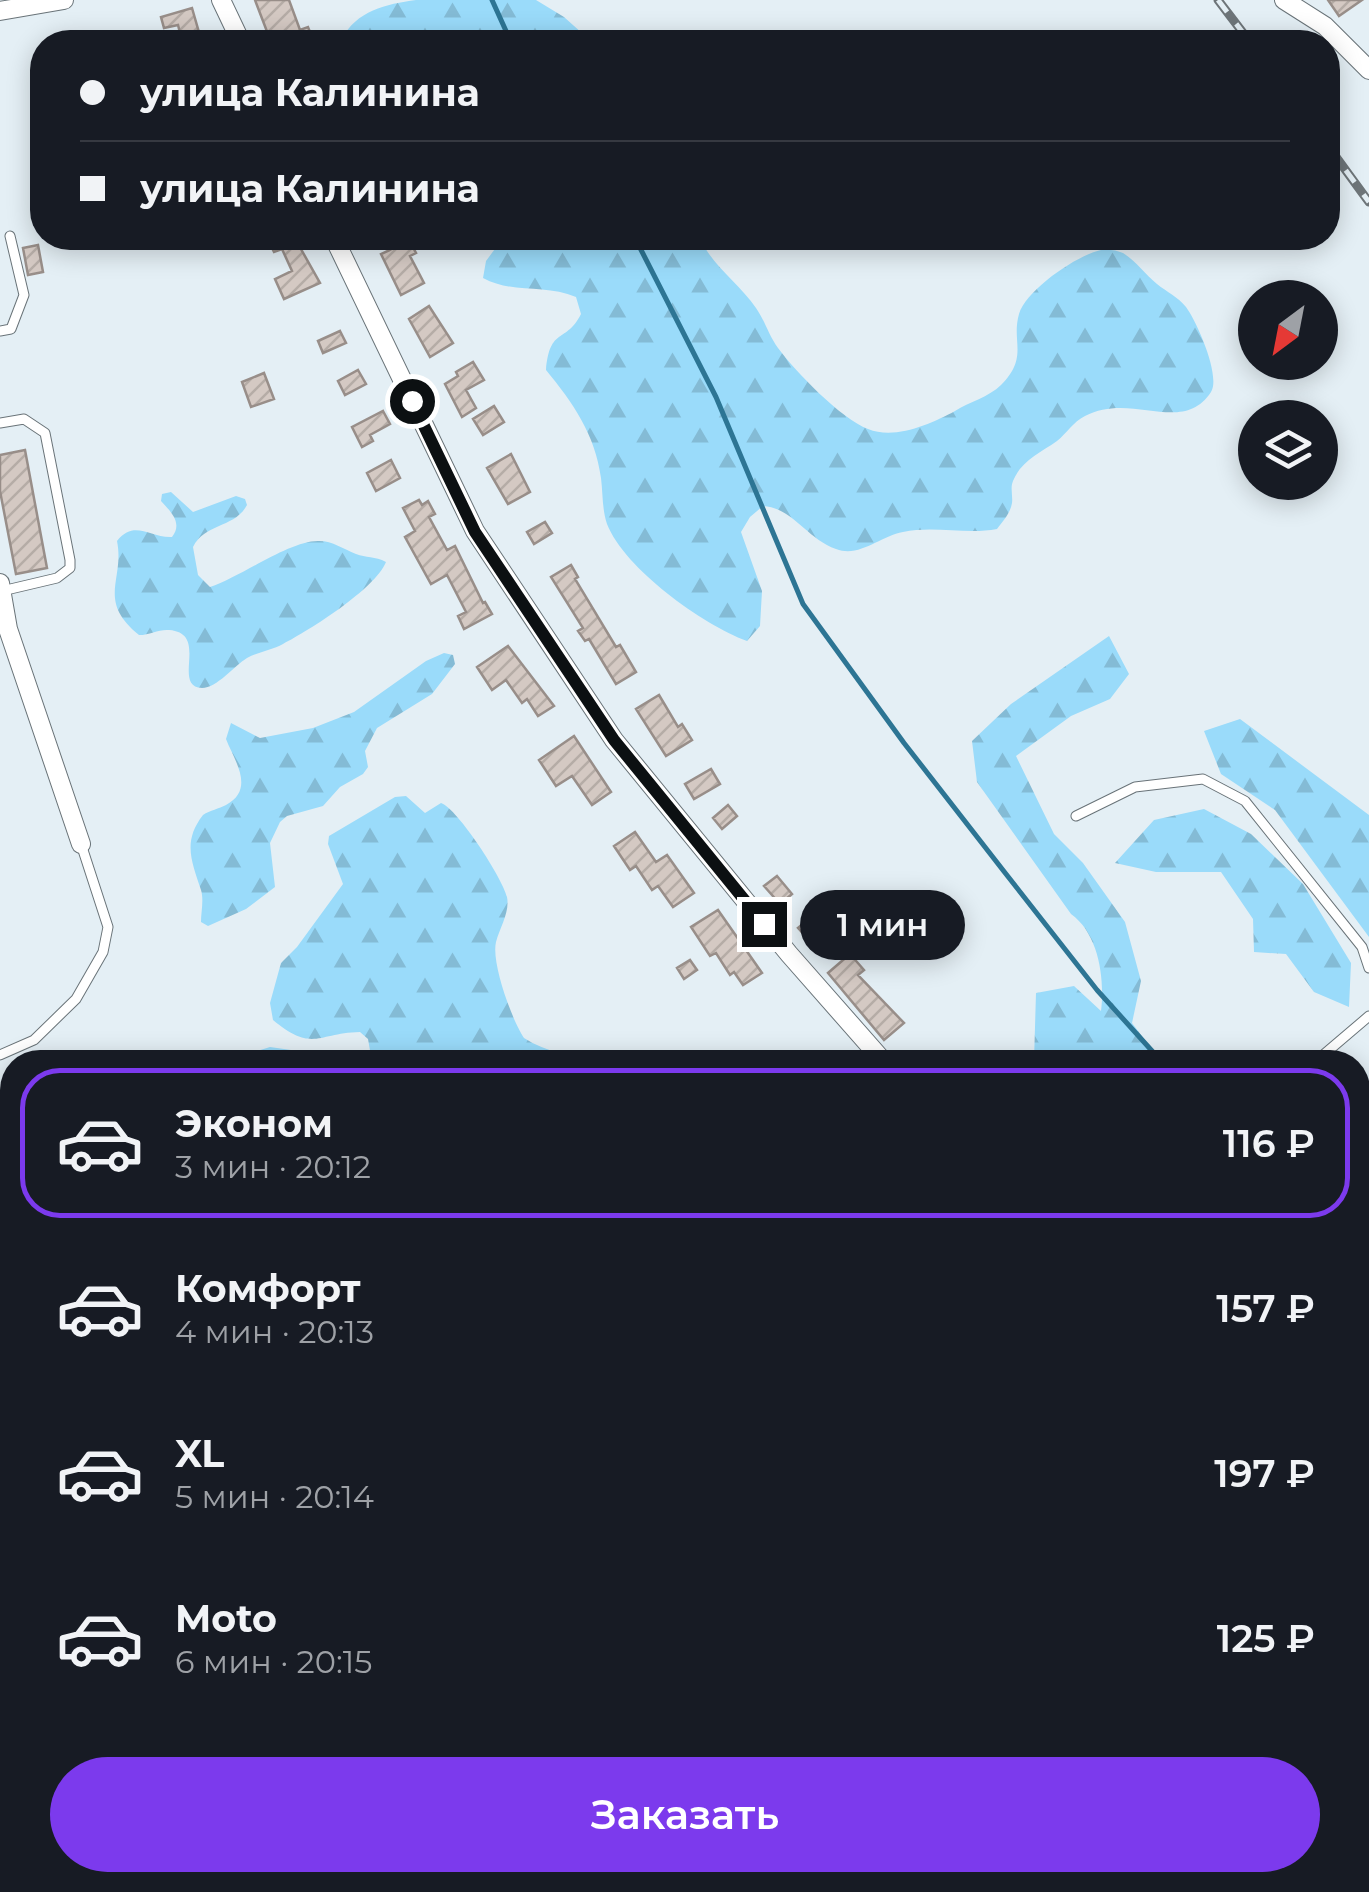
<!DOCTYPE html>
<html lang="ru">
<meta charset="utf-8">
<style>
:root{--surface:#171b24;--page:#20242c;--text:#f1f3f6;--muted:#9ea1a6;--line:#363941;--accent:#7c3aed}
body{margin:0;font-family:Montserrat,sans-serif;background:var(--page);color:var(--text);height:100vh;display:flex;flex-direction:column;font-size:38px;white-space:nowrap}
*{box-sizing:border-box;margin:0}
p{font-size:32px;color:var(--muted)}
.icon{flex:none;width:55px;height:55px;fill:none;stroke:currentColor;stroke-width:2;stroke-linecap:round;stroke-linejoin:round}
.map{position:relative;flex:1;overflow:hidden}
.panel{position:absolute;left:0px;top:1050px;width:1370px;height:842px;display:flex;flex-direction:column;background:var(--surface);border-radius:40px 40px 0 0;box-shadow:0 5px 25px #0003}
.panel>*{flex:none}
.banner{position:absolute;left:30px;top:30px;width:1310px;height:220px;border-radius:40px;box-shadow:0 5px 25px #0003;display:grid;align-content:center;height:220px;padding:0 50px;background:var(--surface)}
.needle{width:65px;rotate:212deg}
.buttons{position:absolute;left:1238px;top:280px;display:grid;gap:20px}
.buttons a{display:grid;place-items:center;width:100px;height:100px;border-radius:50%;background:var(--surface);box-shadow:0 5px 25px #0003;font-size:50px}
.end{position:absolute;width:45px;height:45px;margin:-22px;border:12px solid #0c1012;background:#fff;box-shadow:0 0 0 5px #fff}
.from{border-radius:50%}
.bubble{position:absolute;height:70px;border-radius:35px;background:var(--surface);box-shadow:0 5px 25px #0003;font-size:32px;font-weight:600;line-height:70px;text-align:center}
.banner b{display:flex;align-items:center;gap:35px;height:95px;font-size:38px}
.banner b+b{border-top:2px solid var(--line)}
.banner i{width:25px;height:25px;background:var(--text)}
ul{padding:18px 0 0;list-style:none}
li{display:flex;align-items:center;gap:30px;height:150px;margin:0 20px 15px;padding:0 30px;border:5px solid transparent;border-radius:40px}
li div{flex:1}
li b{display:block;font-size:38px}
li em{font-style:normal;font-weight:600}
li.active{border-color:var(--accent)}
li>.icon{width:90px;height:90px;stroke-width:1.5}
.button{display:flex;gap:20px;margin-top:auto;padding:20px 50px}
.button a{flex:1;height:115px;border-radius:60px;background:var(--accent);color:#fff;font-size:40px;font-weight:600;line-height:115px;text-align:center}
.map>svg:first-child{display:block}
.green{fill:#9adbfa}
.forest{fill:url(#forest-firs)}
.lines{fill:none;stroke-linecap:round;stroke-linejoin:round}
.stream{stroke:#2d7594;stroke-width:5}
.building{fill:url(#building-hatch);stroke:#988e89;stroke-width:2.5}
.lane-casing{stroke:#697378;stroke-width:11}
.street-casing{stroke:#697378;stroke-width:20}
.path{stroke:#848c90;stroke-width:2.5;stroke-dasharray:5 5;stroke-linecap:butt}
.lane{stroke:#fff;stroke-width:9}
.street{stroke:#fff;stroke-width:18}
.rail-casing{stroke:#6e7579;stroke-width:9}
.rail{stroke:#e4eff5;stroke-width:5;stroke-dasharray:15;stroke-linecap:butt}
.route{stroke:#0c1012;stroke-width:12}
</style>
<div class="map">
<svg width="1369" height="1892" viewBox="0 0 1369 1892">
<defs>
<pattern id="forest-firs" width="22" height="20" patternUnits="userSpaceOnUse" patternTransform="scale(2.5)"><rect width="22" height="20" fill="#9adbfa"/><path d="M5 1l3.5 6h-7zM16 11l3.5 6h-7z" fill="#84bbd5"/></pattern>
<pattern id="building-hatch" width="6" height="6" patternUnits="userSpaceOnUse" patternTransform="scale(2.5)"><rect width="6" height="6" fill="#d4c9c3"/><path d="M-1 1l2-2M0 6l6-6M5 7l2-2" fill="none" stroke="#b5aca6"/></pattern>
</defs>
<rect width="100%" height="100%" fill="#e4eff5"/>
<!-- green -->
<path class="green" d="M270 1047 333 1056 337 1062H222Z"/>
<!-- forest -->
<path class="forest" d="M416 0H536L564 17 592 42H345L342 39C356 11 386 4 416 0Z
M503 238H700C712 266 739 283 756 308 765 321 769 336 778 348 795 371 841 419 868 429 895 440 931 424 955 411 969 402 989 397 1001 385 1029 357 1011 342 1019 314 1026 290 1077 255 1101 250 1108 249 1117 250 1123 253 1136 261 1145 274 1157 284 1167 292 1178 297 1186 307 1197 322 1221 376 1211 392 1182 436 1132 391 1085 416 1073 422 1067 433 1057 441 1040 453 1021 461 1013 481 1010 488 1013 496 1012 503 1010 514 1003 521 997 529 966 535 934 525 903 532 880 536 860 558 836 549 807 539 793 508 763 506L750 517 741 532 762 591 760 626 747 641C702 624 625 569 607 524 602 509 603 494 601 478 595 434 573 403 546 370 550 326 566 344 581 314L576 297C545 284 512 294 483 278L486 261Z
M171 492 193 512 236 496 245 499 247 505C235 528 205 523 193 547L198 575 210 587C241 577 290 540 319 541 333 541 343 549 356 554 366 558 375 556 386 562 375 589 310 630 283 644 272 650 258 652 247 658 234 666 217 688 202 688 171 686 210 633 169 630 159 629 150 635 139 635 96 600 125 580 117 541 135 519 149 538 172 537 183 523 171 512 161 501L162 494Z
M1109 636 1129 674 1110 699 1071 716 1016 756 1054 834 1083 863 1125 922 1141 981 1132 1023 1151 1048 1152 1062H1037L1034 1061 1036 993 1074 986 1101 1011C1105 979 1099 934 1071 914L977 782 972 741 1011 704Z
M444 653 453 655 455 664 432 694 377 728 365 751 368 767 363 774 340 787 323 806 287 816 280 822 270 843 275 887 246 909 208 926 201 922C201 912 204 900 201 890 192 862 182 842 203 815 210 810 219 809 226 805 256 789 234 760 226 739L231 723 260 738 313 728 354 712 426 661Z
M1240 719 1369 815V937L1275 810 1221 774 1204 731Z
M406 796 425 813 441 803C458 809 503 879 507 897 510 912 500 927 496 942 491 963 512 1020 524 1038 546 1052 574 1058 600 1060 615 1061 626 1057 640 1062H372L368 1039 360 1032C317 1033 313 1053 273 1020L270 1003 281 963 297 947 343 884 328 844 329 836 395 797Z
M1204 809 1251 834 1303 884 1351 963 1349 1007 1314 992 1286 954 1254 952 1253 919 1221 872H1156L1115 863 1154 820Z
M1358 1324 1369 1329V1399L1358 1394Z
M1369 1695V1789L1358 1778V1698Z
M260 1880H301L312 1892H268Z"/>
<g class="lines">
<!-- stream -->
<path class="stream" d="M492 0 511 42
M635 238 716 397 803 604 904 743 1006 874 1097 990 1162 1062
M1358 1304 1369 1313"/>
</g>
<!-- building -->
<path class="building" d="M255 0H289L300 30 308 27 314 42H271Z
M1328 0H1362L1339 16Z
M192 8 200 36 182 41 178 25 164 28 161 17Z
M267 238H307L297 242 320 283 284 299 275 279 292 271 282 249 274 252Z
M383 238H408L416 253 410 256 424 283 401 295 381 254 390 250Z
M38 245 43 272 28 275 23 248Z
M429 306 453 343 430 357 409 319Z
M340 331 346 343 323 353 318 341Z
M473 362 484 380 466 390 476 408 462 417 445 384 458 376 456 372Z
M358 370 366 384 345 395 338 381Z
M264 373 274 399 251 407 242 382Z
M494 406 504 422 483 435 473 419Z
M383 411 390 424 370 435 373 441 362 447 352 427Z
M25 450 47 568 16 574 0 491V455Z
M511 454 530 492 508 504 487 468Z
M391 460 400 478 376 491 367 473Z
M419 500 422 505 428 501 435 514 429 517 447 550 455 546 483 603 485 602 492 614 464 629 458 616 466 612 447 575 431 584 405 537 415 531 403 508Z
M545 522 552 533 534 544 527 532Z
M571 565 578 577 575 579 616 647 620 645 636 672 616 684 589 639 585 641 578 631 583 628 551 577Z
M508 646 554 706 538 716 527 699 522 703 506 680 492 690 477 667Z
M659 695 678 727 682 724 692 740 666 756 636 709Z
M574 736 611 792 592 805 572 776 556 786 539 760Z
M711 769 720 784 694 799 685 784Z
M728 805 737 816 722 829 713 818Z
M635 832 656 862 667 855 694 893 673 907 658 886 652 890 636 866 630 870 614 846Z
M777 876 792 894 780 904 764 886Z
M718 910 762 973 743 985 734 972 730 975 716 953 710 956 691 927Z
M868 915 881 929 870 939 858 924Z
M810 918 828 939 817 949 798 928Z
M850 954 864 970 858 975 904 1023 884 1040 828 973Z
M690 960 697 970 684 979 677 968Z
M87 1880H104L113 1892H96Z
M195 1880H211L220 1892H179Z
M579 1880H622L609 1892H590Z"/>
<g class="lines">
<defs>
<path id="lane" d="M0 331 11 329 24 295 10 236
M0 423 24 419 45 433 70 560V568L57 578 2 591
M1076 816 1135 787 1203 779 1245 801 1362 947 1369 968
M0 1055 34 1040 76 999 103 952 108 927 81 844
M1315 1062 1369 1016
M1358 1588 1368 1643 1358 1670
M0 1614 12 1637"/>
<path id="street" d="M221 0 241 42
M1284 0 1325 26 1369 70
M0 11 64 0
M334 238 475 531 614 740 789 954 884 1062
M0 583 8 629 81 844
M1358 1795 1369 1805
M142 1892 155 1880
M631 1892 640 1880
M1243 1892 1246 1880"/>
</defs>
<!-- lane casing -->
<use href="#lane" class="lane-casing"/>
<!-- street casing -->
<use href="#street" class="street-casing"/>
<!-- path -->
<path class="path" d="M0 1697 12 1718"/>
<!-- lane -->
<use href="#lane" class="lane"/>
<!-- street -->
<use href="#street" class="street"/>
<defs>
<path id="rail" d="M1218 0 1250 42
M1328 146 1369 202"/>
</defs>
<!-- rail casing -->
<use href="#rail" class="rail-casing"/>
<!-- rail -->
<use href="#rail" class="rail"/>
</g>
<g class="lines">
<!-- route -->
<path class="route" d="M412 401 475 532 614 740 764 924"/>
</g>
</svg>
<div class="buttons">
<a><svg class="needle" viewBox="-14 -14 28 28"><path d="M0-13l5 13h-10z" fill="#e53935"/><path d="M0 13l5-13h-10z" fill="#9ea1a6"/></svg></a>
<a><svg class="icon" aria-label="layers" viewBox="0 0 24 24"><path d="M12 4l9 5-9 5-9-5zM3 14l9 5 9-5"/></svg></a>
</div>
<i class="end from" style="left:412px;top:401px"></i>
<i class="end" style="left:764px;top:924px"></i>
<div class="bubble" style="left:800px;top:890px;width:165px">1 мин</div>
<div class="banner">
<b><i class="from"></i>улица Калинина</b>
<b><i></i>улица Калинина</b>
</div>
<section class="panel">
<ul>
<li class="active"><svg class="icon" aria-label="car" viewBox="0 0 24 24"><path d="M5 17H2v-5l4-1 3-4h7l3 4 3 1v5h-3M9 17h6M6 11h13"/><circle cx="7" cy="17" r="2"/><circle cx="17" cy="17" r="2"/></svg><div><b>Эконом</b><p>3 мин · 20:12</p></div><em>116 ₽</em></li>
<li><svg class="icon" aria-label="car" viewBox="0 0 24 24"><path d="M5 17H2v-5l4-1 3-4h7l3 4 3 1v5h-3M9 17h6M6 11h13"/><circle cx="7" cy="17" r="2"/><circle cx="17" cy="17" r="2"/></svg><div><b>Комфорт</b><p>4 мин · 20:13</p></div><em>157 ₽</em></li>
<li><svg class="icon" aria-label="car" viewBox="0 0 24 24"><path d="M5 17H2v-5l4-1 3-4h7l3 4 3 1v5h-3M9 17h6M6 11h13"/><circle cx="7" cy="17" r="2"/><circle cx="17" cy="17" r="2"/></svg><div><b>XL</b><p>5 мин · 20:14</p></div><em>197 ₽</em></li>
<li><svg class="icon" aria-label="car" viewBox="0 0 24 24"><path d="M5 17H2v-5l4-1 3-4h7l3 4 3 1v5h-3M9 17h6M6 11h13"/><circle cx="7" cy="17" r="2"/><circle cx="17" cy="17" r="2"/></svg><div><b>Moto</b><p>6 мин · 20:15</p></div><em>125 ₽</em></li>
</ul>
<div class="button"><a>Заказать</a></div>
</section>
</div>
